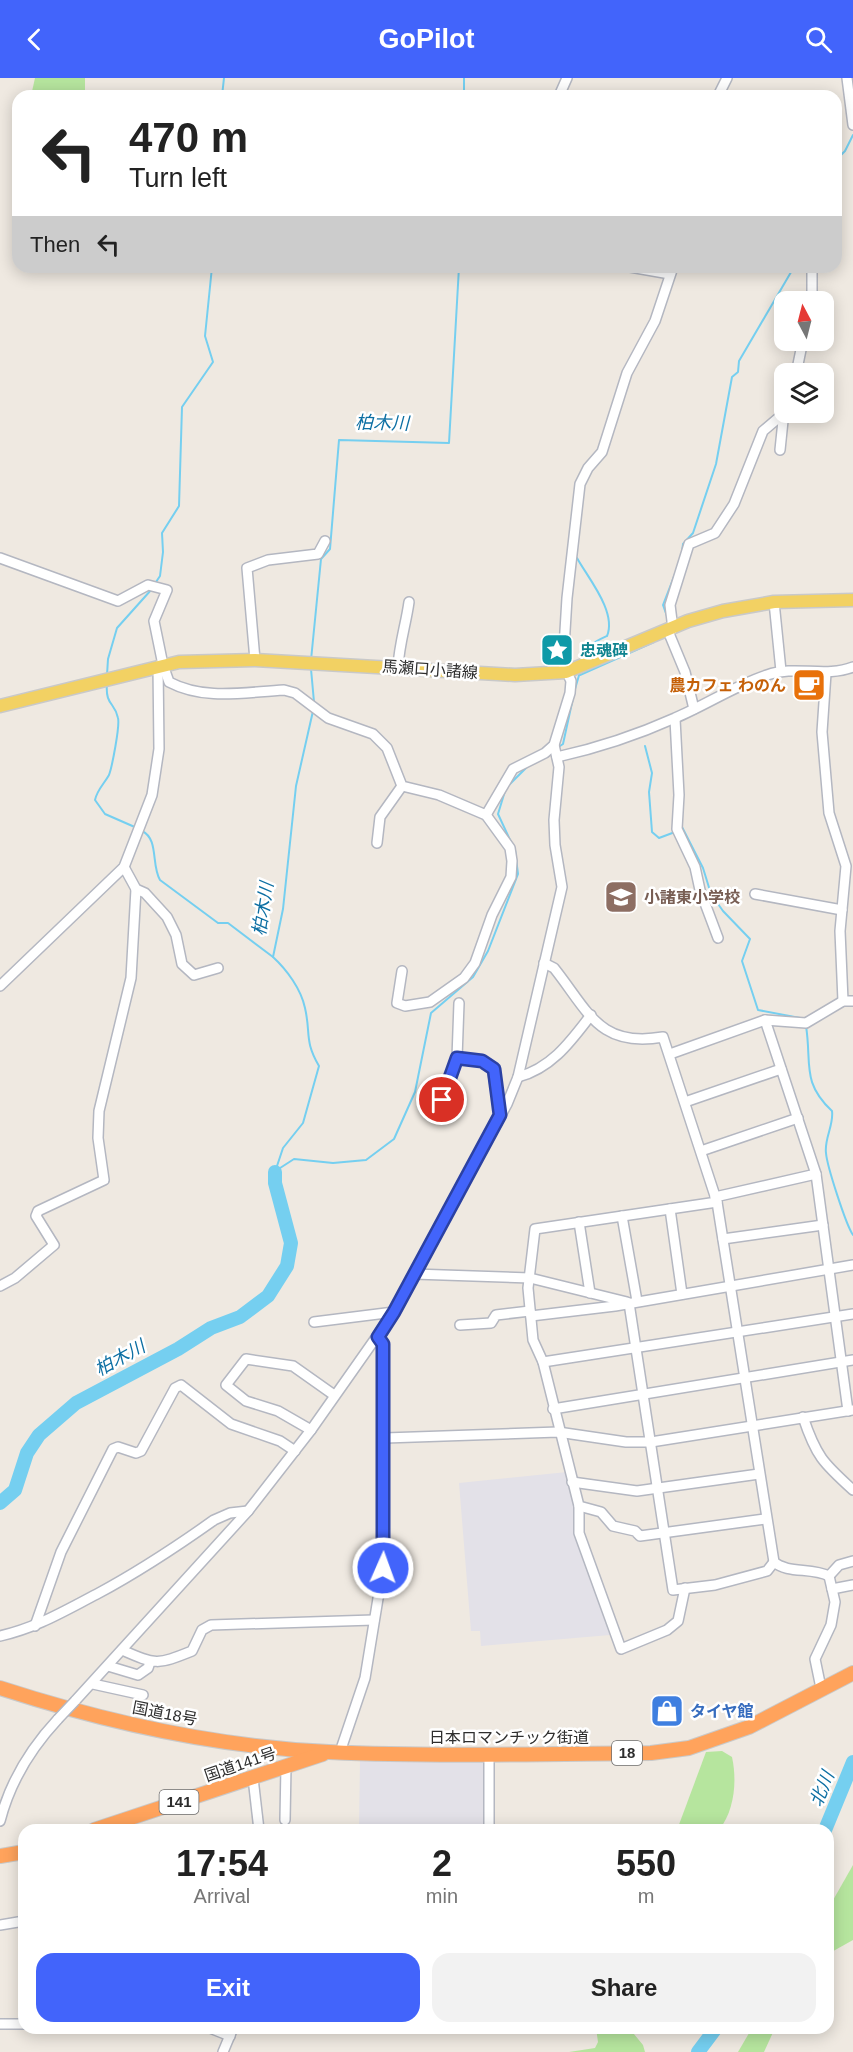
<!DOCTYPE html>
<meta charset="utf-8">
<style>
:root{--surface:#fff;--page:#f2f2f2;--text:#222;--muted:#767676;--accent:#4264fb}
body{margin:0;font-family:Arial,"Noto Sans JP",sans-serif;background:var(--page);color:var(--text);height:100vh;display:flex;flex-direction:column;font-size:22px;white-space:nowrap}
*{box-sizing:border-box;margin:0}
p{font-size:20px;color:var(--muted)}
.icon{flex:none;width:33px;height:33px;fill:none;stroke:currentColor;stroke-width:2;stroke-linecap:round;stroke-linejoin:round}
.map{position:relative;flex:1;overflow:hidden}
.drawer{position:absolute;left:18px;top:1746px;width:816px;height:210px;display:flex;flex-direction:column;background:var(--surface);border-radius:18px;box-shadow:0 3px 15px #0003}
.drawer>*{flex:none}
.guide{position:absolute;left:12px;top:12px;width:830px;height:183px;border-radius:18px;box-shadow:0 3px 15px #0003;background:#fff;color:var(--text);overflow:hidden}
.needle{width:39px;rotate:353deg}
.controls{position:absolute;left:774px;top:213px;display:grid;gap:12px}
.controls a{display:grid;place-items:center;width:60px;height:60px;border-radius:12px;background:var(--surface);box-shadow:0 3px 15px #0003;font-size:30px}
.pin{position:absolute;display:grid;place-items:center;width:51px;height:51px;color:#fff;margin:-26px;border:3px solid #fff;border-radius:50%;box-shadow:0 2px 6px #0007}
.me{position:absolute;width:66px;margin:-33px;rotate:2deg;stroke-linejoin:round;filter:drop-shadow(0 0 4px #0008)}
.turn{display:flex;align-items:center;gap:21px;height:126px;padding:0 18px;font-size:27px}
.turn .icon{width:78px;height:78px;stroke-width:2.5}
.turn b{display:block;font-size:42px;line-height:51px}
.then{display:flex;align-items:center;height:57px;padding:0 18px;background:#0003;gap:12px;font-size:22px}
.eta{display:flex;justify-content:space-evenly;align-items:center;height:102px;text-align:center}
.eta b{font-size:36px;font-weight:700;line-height:42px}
.action{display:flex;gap:12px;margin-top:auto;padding:12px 18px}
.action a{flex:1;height:69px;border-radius:18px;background:var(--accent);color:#fff;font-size:24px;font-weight:700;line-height:69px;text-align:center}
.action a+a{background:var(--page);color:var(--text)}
header{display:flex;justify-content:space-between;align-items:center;height:78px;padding:0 18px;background:var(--accent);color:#fff;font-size:27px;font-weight:700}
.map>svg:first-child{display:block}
.industrial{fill:#e3e1e8}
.green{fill:#b6e59e}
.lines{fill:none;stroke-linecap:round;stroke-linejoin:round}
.stream{stroke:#75cff0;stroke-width:2}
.river{stroke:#75cff0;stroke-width:14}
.minor-casing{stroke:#b4b7c1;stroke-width:12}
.major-casing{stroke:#c9c9c9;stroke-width:15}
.highway-casing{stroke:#c9c9c9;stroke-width:16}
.minor{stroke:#fff;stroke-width:9}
.major{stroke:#f2d163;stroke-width:12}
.highway{stroke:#ffa35c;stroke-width:14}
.minor-bridge-casing{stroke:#b4b7c1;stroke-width:12;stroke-linecap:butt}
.minor-bridge{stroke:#fff;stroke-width:9}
.route-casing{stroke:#2b41a3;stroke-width:15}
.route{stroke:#4264fb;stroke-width:10}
.labels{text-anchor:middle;stroke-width:5;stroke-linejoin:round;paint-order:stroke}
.shield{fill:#fff;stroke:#6d6d6d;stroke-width:1.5}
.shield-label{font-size:15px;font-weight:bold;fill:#2e2e2e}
.culture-label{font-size:16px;font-weight:bold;fill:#0d838f;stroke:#fff;text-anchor:start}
.street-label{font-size:16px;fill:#2e2e2e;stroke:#fff}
.food-label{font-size:16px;font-weight:bold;fill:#c56008;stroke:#fff;text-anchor:end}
.education-label{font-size:16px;font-weight:bold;fill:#785e54;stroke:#fff;text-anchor:start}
.shop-label{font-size:16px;font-weight:bold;fill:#366cbe;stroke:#fff;text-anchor:start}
.water-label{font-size:18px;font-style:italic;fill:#0d6fa3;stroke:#fff}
</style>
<header><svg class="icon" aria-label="back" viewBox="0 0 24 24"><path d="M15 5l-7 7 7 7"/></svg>GoPilot<svg class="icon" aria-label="search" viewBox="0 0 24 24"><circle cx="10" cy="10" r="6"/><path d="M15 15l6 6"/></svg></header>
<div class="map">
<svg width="853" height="1974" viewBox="0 0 853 1974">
<rect width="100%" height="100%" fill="#efe9e1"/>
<g class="industrial">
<polygon points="567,1394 575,1422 576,1457 610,1557 481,1568 480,1553 471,1553 459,1405"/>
<polygon points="360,1680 488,1681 487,1752 359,1752"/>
</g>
<g class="green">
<polygon points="35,0 85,0 85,18 31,18"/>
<path d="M 722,1673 L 732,1679 C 737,1702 735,1732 719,1752 L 677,1752 L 706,1674 Z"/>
<polygon points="853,1787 853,1862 828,1876 828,1831"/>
<polygon points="596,1950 629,1950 643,1967 645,1974 569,1974 595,1970 598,1964"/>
<polygon points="752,1950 775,1950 764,1974 738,1974"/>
</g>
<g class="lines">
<g class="stream">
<polyline points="222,18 224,0"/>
<polyline points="464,18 464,0"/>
<polyline points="836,82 845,73 853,57"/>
<polyline points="682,474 683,466 693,455 716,386 732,299 738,294 739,283 794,189"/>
<path d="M 577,480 C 588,500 617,534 607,558 C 594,564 585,568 582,583"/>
<polyline points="154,507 160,498 163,474 162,455 179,428 182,329 213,284 205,258 212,189"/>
<polyline points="668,541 663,527 675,496"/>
<polyline points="311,582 321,481 330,471 339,362 449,365 459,189"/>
<polyline points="311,591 314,624"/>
<polyline points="107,597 108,581 117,550 151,512"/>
<polyline points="580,597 654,564"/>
<path d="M 107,605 C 105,628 115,624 118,640 C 120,648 112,689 109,697 C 104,706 97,712 95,722 L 105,736 L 137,750"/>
<polyline points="575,611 580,594"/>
<polyline points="645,668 652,695 649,714 652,754 659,760 675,754"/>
<polyline points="557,670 563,666 573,620"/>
<polyline points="508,708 527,689"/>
<polyline points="505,713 498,736 511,764"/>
<polyline points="680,751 682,749 703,790 711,816 723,833 750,861 742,883 758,932 800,940"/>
<path d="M 142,753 C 159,761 151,787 160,802 L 218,845 L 228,845 L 273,879"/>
<path d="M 806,948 C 812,985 801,1004 832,1033 C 834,1047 824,1061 826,1075 C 827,1088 846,1147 853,1157"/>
<polyline points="277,1092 294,1081 333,1085 366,1082 394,1061 415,1014 431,935 473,899 488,873 518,796 515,772"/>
<path d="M 275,1094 L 283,1070 L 303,1045 L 319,988 C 304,962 311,956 305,930 C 301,911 287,892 273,879 L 283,831 L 296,708 L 313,633"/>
</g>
<g class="river">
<polyline points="0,1425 15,1412 27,1375 39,1357 76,1325 178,1271 211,1250 240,1239 268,1218 287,1188 291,1165 275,1105 275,1094"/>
<polyline points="825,1752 853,1684"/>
<polyline points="698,1974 716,1950"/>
</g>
<g class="minor-casing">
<g id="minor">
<polyline points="847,0 853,47"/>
<polyline points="559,18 567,0"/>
<polyline points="718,18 727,0"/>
<polyline points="630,189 670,196"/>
<polyline points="812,224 812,189"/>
<polyline points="796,296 803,262"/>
<polyline points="780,372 784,333"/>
<path d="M 0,480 L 118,523 L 148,507 L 167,512 L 154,543 L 163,587 L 169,604 C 205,623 245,614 284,612 L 295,615 L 328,640 L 373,656 L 387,670 L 402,708 L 439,717 L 486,737 L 510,770 L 512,783 L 511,799 L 492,837 L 475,885 L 464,900 L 430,924 L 405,928 L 397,925 L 402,893"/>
<polyline points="774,524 781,593"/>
<polyline points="673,551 670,527 689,466 715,455 734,426 763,353 783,336"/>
<polyline points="668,553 685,594 694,631"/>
<polyline points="255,582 247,490 268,482 318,476 325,463"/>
<path d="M 398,589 C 399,567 406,546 409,524"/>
<polyline points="826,595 822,654 829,735 846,788 840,853 843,923"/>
<polyline points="675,641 679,717 677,751 695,789 700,812 718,860"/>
<path d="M 557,679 C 598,670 637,657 675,640 C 706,627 736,607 767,597 C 796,587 825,600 853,589"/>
<polyline points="486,737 513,691 545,675 554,667 570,615 571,603 563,586 567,520 580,406 588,390 602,374 627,295 655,243 673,189"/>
<polyline points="377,765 380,739 402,708"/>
<polyline points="124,789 136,811 145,815 167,839 176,857 182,886 194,897 218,890"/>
<polyline points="755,816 842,832"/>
<path d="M 544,885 L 554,890 C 589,934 599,970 663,959 L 717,1124 L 774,1484 C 788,1496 811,1489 829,1498"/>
<polyline points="0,908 124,789 152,717 159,671 158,588"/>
<polyline points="765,942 816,1096 848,1333"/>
<polyline points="670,976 765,942 806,945 843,923 853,923"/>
<polyline points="457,980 482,983 492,988 500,1037"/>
<path d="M 518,999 C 552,990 571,963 591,937"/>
<polyline points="685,1024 781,991"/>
<polyline points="436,1038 457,980 459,925"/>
<polyline points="701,1073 798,1040"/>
<polyline points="715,1119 816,1096"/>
<polyline points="717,1124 535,1151 528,1210 533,1262 543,1284 579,1428 601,1434 613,1448 635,1453 640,1458 765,1441"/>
<polyline points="670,1131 682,1216"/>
<polyline points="622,1138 637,1223"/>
<polyline points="579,1144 590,1215"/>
<polyline points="723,1161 823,1147"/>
<polyline points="414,1196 530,1200 627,1224"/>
<polyline points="0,1208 15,1200 54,1167 36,1138 38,1133 104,1102 98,1060 99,1033 131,900 136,811"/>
<polyline points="629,1225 673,1512 715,1507 767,1493 774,1484"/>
<polyline points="531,1238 615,1228 853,1187"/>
<polyline points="314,1244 394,1234"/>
<polyline points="460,1247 491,1245 496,1237 530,1233"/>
<polyline points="543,1284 853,1236"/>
<polyline points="553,1331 853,1282"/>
<path d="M 803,1339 C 816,1378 823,1385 853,1412"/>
<polyline points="311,1352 278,1333 246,1323 226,1307 246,1281 293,1288 334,1317"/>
<polyline points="385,1360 558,1354 626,1364 651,1364 853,1332"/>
<polyline points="572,1404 637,1413 759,1396"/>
<polyline points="579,1428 579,1455 621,1571 667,1552 678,1543 685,1510"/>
<polyline points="829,1498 839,1487 853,1483"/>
<polyline points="832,1511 853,1507"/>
<polyline points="35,1548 61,1474 113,1371 118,1369 136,1375 141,1373 175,1310 181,1307 231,1346 280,1363 295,1373"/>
<path d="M 0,1558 C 36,1550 64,1533 97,1516 C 138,1494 176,1469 214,1442 L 230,1435 L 248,1433"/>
<path d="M 122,1572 C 156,1587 157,1587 192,1573 L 202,1552 L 211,1547 L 374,1542"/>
<polyline points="108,1588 138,1597 148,1590 150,1584"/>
<polyline points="93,1606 143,1617"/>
<polyline points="821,1610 815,1581 831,1547 835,1524 829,1498"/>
<polyline points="75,1623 248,1433 311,1352 394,1234 507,1026 518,999 562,809 555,767 554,742 559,689 554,667"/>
<polyline points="340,1674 365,1600 383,1490 383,1266 377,1259"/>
<polyline points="489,1676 489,1752"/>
<polyline points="253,1700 259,1752"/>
<polyline points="285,1742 286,1688"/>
<path d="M 0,1743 C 10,1704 31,1670 58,1641"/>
<polyline points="0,1847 24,1843"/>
<polyline points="0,1946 24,1946"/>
<polyline points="210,1950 230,1958"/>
<polyline points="223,1974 233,1950"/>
</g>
</g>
<g class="major-casing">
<polyline id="major" points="0,628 179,584 255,582 515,597 566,594 688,543 723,533 774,524 853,522"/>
</g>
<g class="highway-casing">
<g id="highway">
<path d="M 0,1610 C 105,1644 218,1669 329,1674 C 436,1679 544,1676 651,1675 L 689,1670 L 749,1649 L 853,1595"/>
<polyline points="94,1752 323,1676"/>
<polyline points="0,1778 24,1774"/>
</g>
</g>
<use href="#minor" class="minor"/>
<use href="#major" class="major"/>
<use href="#highway" class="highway"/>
<g class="minor-bridge-casing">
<polyline id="minor-bridge" points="58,1641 75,1623"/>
</g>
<use href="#minor-bridge" class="minor-bridge"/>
</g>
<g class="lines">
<g class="route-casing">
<polyline id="route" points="383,1490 383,1266 378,1259 394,1234 500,1037 494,991 482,983 457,980 442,1022"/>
</g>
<use href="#route" class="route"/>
</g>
<defs>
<g id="sight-square" transform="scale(1.725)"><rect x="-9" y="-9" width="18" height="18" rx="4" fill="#0f9aa8" stroke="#fff"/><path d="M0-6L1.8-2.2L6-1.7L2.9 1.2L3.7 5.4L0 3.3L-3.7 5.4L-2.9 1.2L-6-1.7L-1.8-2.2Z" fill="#fff"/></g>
<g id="cafe-square" transform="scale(1.725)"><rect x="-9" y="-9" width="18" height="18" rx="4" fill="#e8710a" stroke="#fff"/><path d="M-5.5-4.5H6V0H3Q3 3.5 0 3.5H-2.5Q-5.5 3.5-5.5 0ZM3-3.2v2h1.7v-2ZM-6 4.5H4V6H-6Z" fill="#fff"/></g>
<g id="school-square" transform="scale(1.725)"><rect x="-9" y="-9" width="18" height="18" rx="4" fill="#8d6e63" stroke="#fff"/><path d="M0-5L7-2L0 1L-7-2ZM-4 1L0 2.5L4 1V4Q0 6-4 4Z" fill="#fff"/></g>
<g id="shop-square" transform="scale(1.725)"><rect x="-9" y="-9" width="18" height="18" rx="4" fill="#3f7fe0" stroke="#fff"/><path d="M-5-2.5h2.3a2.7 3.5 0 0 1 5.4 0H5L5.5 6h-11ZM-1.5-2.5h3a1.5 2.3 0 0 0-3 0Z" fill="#fff"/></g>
</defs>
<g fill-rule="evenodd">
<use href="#sight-square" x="557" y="572"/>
<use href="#cafe-square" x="809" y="607"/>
<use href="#school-square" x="621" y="819"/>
<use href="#shop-square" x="667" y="1633"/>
</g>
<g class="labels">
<g class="shield">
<rect x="612" y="1663" width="30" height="24" rx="4.5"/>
<rect x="159.5" y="1712" width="39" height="24" rx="4.5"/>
</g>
<g class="shield-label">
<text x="627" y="1680">18</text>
<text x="179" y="1729">141</text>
</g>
<g class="culture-label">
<text x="580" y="578">忠魂碑</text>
</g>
<g class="street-label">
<text transform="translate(430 591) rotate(4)" y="6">馬瀬口小諸線</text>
<text transform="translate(165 1635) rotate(11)" y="6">国道18号</text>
<text x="509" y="1665">日本ロマンチック街道</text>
<text transform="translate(240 1686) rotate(-19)" y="6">国道141号</text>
</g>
<g class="food-label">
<text x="786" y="613">農カフェ わのん</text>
</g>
<g class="education-label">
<text x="644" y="825">小諸東小学校</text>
</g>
<g class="shop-label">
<text x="690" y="1639">タイヤ館</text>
</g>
<g class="water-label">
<text transform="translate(382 345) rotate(1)" y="6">柏木川</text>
<text transform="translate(263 831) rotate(-81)" y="6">柏木川</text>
<text transform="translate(120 1280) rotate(-29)" y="6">柏木川</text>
<text transform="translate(822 1711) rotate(-68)" y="6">北川</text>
</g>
</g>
</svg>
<div class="controls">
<a><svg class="needle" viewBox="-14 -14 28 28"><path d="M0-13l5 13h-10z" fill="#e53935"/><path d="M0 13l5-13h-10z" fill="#767676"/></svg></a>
<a><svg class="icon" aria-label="layers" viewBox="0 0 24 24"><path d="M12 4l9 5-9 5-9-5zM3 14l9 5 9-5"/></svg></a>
</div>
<div class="pin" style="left:442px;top:1022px;background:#d93025"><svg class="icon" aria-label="arrive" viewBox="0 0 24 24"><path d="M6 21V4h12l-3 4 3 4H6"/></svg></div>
<svg class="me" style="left:383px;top:1490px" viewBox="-20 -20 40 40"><circle r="17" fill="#4264fb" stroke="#fff" stroke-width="3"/><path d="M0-11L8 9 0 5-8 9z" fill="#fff"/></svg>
<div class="guide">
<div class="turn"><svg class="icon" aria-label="left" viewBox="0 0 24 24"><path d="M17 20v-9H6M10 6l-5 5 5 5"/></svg><div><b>470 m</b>Turn left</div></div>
<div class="then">Then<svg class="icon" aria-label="left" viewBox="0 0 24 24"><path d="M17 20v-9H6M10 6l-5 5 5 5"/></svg></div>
</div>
<section class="drawer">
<div class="eta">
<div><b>17:54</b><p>Arrival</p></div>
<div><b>2</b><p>min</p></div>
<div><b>550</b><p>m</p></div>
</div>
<div class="action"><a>Exit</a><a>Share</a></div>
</section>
</div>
